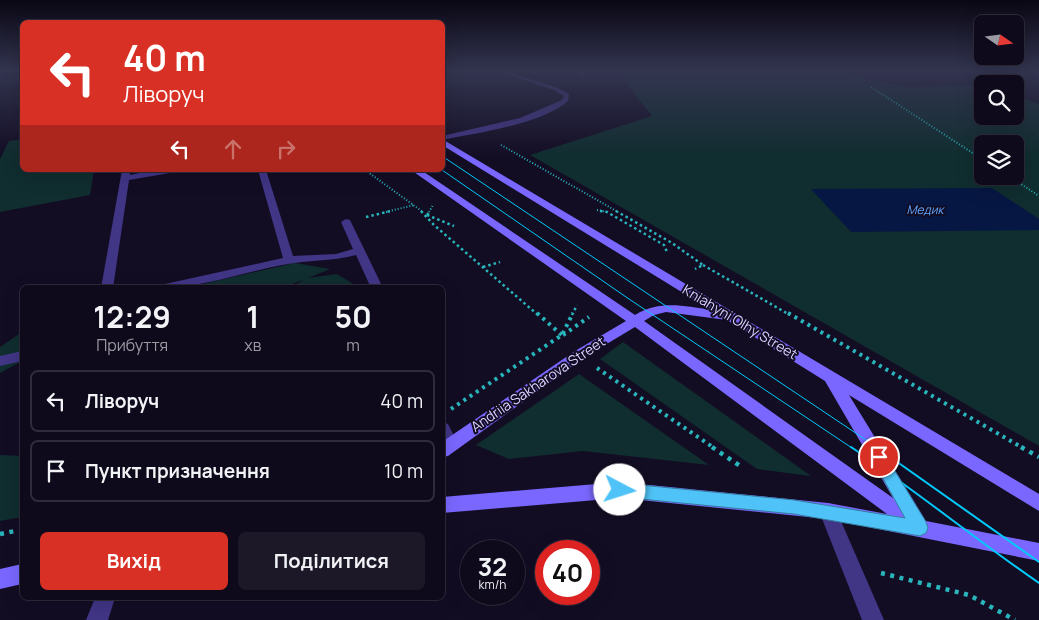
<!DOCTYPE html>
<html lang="uk">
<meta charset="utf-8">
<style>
:root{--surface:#0e0a1b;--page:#1c1828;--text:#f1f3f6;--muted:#9b9aa3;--line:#2e2b3a;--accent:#d93025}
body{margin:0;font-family:Manrope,sans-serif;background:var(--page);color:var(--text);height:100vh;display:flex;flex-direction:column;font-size:19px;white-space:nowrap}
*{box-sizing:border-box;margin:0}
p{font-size:16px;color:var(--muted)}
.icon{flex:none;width:28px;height:28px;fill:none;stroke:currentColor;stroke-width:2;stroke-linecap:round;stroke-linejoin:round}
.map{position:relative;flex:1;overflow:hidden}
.details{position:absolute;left:20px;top:285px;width:425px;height:315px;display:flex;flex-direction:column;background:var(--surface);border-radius:8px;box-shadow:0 5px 20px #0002,0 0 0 1px var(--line)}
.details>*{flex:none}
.top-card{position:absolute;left:20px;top:20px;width:425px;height:152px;border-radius:8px;box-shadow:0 5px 20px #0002,0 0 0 1px var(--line);background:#d93025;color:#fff;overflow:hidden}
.needle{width:32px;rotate:104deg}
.fabs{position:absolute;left:974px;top:15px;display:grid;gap:10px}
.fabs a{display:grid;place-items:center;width:50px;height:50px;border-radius:8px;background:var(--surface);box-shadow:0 5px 20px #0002,0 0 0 1px var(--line);font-size:25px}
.speed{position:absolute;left:460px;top:540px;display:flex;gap:10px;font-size:25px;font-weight:700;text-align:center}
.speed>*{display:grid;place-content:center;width:65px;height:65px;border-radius:50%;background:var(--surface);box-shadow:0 5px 20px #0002,0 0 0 1px var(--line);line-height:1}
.speed small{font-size:12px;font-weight:400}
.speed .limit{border:8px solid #d22;background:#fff;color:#111}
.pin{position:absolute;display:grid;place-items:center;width:42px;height:42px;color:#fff;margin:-21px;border:2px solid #fff;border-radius:50%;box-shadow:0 1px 5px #0007}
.me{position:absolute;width:55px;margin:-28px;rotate:95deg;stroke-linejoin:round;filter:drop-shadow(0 0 4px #0008)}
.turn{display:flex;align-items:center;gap:18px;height:105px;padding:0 20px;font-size:22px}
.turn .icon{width:65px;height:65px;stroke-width:2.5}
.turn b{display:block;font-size:35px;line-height:42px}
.lanes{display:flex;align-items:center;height:48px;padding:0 20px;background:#0003;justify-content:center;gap:25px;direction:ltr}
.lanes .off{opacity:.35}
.eta{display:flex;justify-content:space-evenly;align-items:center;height:85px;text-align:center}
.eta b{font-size:30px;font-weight:700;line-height:35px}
.action{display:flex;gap:10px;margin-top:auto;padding:10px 20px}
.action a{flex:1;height:58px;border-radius:8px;background:var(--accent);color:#fff;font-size:20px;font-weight:700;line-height:58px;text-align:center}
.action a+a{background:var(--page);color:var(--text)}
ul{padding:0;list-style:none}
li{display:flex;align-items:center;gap:15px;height:62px;margin:0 10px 8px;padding:0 10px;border:2px solid var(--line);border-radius:8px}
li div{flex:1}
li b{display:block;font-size:19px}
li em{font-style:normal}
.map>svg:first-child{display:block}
.green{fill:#102d2f;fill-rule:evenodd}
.water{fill:#071743}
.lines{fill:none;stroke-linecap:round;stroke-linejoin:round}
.path-far3{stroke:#28b6bc;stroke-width:2;stroke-dasharray:1 2;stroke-linecap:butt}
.path-far2{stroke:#28b6bc;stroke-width:2.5;stroke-dasharray:2.5 3;stroke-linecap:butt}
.path-far1{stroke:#28b6bc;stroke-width:4;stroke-dasharray:3 4.5;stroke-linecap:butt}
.path{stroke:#28b6bc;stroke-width:4.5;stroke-dasharray:4 5.5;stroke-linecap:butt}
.lane{fill:#413586;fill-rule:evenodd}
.street{fill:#413586;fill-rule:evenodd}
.secondary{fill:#7a67ff;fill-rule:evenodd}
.tram-far1{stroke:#00c9fb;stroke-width:1}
.tram{stroke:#00c9fb;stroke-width:2}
.route{fill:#4fc3f7;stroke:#337fa1}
.labels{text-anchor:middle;stroke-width:4;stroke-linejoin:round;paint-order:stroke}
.far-water-label{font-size:12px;font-style:italic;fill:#5ea4ff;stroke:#130d24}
.street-label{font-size:14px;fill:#dad0ff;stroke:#130d24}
</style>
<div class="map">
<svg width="1039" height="620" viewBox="0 0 1039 620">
<rect width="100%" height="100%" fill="#130d24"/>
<g class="green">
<path d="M 628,71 L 836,71 L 905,87 L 980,85 L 982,85 L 982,116 L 1015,116 L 1015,95 L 1039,104 L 1039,446 L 530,155 L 652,116 L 623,79 ZM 982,144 L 1015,144 L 1015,176 L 982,176 Z"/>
<polygon points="22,139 22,170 94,170 90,195 0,212 0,159 9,141"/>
<polygon points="295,263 330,269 308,278 337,274 358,287 295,287 294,286 303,280 284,287 185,288"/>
<polygon points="22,332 22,361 0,373 0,347"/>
<polygon points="623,342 811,476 757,469 600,359"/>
<polygon points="579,374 709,465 583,451 509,459 476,445"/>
<polygon points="0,455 22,456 22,517 0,521"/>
</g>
<polygon class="water" points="992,188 1039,219 1039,230 851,232 811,189"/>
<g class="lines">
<g class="path-far3">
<polyline points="963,71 1011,77"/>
<polyline points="871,87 982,159"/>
<polyline points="501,145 618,212"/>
<polyline points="365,170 423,212"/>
<polyline points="1009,176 1039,196"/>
<polyline points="597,210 607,212"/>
<polyline points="386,212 414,205"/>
<polyline points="429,212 433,205"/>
</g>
<g class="path-far2">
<polyline points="421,211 434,225 538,315"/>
<polyline points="600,211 607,212 664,245 667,252"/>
<polyline points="616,211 672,243 703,265 695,269"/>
<polyline points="427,215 430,211"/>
<polyline points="427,215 454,226"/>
<polyline points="366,217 391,211"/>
<polyline points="703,265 790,315"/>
<polyline points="483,267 500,262"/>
<polyline points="572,315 577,305"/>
</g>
<g class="path-far1">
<polyline points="537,313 563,336"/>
<polyline points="788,313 1023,448"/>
<polyline points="563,335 589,317"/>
<polyline points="597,368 714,448"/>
<polyline points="451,409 562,335 573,313"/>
</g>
<g class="path">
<polyline points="712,447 743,468"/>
<polyline points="1021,447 1039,457"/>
<polyline points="0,534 15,531"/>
<polyline points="881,573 969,595 1015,620"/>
</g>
<g class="lane">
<polygon points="1024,71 1039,71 1039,74"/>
<polygon points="122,170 130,170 130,175 155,170 174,170 170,173 129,180 113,288 101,288"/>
<path d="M 258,170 L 266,170 L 293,256 L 336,254 L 353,249 L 341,222 L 346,219 L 350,220 L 383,288 L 371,288 L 356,255 C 333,261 311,260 288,264 C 245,271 203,288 159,288 L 165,284 L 283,258 Z"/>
<polygon points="22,351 22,361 0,366 0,356"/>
<polygon points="442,422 448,424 458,444 456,449 450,451 444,449 442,445"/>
<polygon points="828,503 834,505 884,620 862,620 819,511 822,505"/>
<polygon points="95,598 115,598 108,620 86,620"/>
</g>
<g class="street">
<path d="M 498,71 L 506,71 L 558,88 L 569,94 L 568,101 C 542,124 477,133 442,140 L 442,136 L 520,118 L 562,100 L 564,96 L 554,90 Z"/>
<polygon points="570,71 579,71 588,74 585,76"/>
</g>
<g class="secondary">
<path d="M 442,139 L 1039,494 L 1039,511 L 849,395 L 926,521 L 1039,543 L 1039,561 L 828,519 L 620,498 L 442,513 L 442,497 L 620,482 L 828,503 L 887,514 L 635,327 L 585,357 L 448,456 L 442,457 L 442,442 L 575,351 L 626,321 L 411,170 L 421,170 L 635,315 C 661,300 683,306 711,310 L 442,145 ZM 666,312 L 727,320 L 825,381 L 893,498 L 644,321 L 654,315 Z"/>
<polygon points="22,564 22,584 0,589 0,569"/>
</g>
<g class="tram-far1">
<polyline points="442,156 878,448"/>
<polyline points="442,170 629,299 852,448"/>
</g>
<g class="tram">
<path d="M 851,447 C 915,490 975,539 1039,583"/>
<polyline points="876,447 1039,562"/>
</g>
</g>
<linearGradient id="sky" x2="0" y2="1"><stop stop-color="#0a0714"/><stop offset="0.45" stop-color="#333550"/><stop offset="1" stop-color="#333550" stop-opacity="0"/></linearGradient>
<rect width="1039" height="157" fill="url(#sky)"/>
<polygon class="route" points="879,451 884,453 926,522 928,528 926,533 920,536 794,514 620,497 614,495 612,490 614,485 620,483 794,500 905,518 871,457 873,453"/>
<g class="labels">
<g class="far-water-label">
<text x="925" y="214">Медик</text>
</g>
<g class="street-label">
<text transform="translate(740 322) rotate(31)" y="5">Kniahyni Olhy Street</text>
<text transform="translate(538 384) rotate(-34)" y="5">Andriia Sakharova Street</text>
</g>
</g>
</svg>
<div class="fabs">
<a><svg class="needle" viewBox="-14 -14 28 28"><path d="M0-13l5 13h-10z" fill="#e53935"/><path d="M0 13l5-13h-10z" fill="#9b9aa3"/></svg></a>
<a><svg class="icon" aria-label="search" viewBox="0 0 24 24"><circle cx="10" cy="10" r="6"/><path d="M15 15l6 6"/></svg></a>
<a><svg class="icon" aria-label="layers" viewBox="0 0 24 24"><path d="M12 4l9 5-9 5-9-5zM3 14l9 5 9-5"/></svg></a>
</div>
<div class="speed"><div>32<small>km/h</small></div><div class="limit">40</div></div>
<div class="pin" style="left:879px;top:457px;background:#d93025"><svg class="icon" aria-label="arrive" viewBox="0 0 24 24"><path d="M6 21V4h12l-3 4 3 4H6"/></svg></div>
<svg class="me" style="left:620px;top:490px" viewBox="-20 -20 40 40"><circle r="19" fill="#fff"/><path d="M0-13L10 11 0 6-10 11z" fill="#4fc3f7"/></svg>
<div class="top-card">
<div class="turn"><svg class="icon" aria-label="left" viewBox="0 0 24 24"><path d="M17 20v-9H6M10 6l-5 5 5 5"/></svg><div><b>40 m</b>Ліворуч</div></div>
<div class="lanes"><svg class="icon" aria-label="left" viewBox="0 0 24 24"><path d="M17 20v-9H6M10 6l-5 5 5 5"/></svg><svg class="icon off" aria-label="ahead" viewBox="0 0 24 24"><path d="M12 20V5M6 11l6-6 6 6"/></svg><svg class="icon off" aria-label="right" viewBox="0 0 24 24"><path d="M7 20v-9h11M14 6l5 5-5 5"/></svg></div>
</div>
<section class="details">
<div class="eta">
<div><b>12:29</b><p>Прибуття</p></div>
<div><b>1</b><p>хв</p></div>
<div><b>50</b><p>m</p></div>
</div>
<ul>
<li><svg class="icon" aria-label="left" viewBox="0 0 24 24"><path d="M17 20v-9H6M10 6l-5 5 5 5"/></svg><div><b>Ліворуч</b></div><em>40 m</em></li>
<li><svg class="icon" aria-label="arrive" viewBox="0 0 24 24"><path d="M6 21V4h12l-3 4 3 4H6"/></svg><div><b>Пункт призначення</b></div><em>10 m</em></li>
</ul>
<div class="action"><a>Вихід</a><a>Поділитися</a></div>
</section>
</div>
